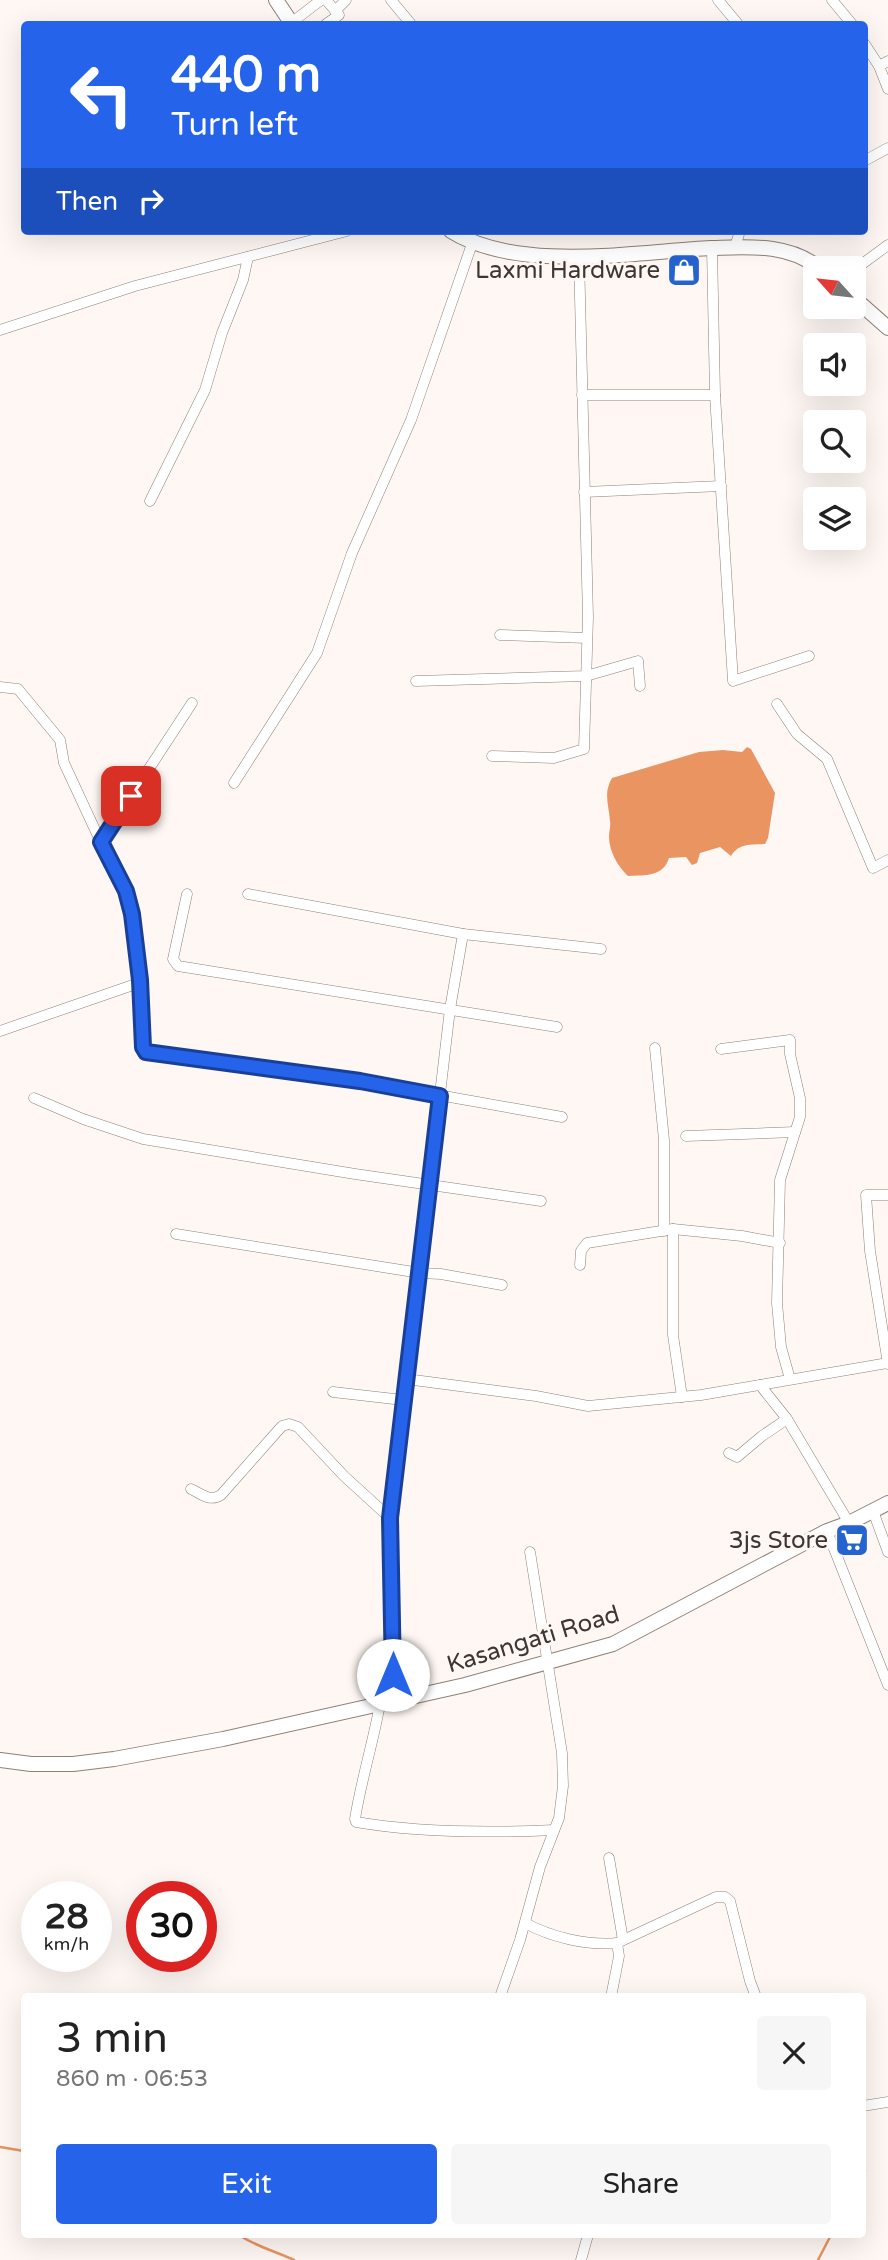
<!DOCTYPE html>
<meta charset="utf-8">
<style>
:root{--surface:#fff;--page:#f6f6f6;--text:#222;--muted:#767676;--accent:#2563eb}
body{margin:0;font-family:"Varela Round",sans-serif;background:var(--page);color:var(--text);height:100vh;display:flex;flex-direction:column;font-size:26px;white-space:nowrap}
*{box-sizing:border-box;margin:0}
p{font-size:23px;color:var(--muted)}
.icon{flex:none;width:38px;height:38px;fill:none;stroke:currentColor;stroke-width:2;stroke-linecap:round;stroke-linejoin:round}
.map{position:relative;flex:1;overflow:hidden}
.side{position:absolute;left:21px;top:1993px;width:845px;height:245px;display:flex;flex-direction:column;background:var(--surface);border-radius:7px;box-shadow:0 7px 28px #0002}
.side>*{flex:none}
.guide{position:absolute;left:21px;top:21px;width:847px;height:214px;border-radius:7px;box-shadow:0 7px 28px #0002;background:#2563eb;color:#fff;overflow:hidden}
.needle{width:46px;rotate:297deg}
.buttons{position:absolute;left:803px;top:256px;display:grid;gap:14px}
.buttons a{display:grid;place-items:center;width:63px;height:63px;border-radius:7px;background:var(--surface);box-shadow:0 7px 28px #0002;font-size:35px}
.speed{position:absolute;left:21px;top:1881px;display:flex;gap:14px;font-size:35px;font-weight:700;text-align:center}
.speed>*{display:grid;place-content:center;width:91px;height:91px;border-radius:50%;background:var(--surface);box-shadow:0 7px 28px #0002;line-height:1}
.speed small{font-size:18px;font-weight:400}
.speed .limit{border:10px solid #d22;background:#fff;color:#111}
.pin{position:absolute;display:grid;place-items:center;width:60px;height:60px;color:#fff;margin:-30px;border-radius:14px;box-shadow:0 4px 10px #0006}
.me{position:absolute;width:77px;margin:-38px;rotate:0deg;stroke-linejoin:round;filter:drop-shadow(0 0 5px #0008)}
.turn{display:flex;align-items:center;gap:24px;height:147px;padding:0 35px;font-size:32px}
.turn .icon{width:91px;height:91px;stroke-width:2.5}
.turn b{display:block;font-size:49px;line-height:60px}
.then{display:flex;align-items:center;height:66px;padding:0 35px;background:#0003;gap:14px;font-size:26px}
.round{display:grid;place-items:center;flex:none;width:74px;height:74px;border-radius:7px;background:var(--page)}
.head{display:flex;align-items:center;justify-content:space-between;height:119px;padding:0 35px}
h1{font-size:42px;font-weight:600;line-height:52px}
.cta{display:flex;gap:14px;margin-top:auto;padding:14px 35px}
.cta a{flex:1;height:80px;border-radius:7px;background:var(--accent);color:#fff;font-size:28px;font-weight:600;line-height:80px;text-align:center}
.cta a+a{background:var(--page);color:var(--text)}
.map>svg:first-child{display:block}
.water{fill:#e99461}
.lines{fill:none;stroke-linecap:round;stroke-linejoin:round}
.stream{stroke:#e99461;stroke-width:2.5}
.street-casing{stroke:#8f8078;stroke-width:11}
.secondary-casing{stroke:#8f8078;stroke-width:16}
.street{stroke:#fff;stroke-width:10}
.secondary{stroke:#fff;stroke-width:14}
.route-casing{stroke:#184099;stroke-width:18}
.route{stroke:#2563eb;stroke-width:12}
.labels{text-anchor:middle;stroke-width:6;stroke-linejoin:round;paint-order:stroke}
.poi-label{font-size:24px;fill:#3d3633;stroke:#fef7f3;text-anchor:end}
.street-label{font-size:24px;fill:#3d3633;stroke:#fef7f3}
</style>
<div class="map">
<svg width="888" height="2260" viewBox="0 0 888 2260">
<rect width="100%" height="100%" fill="#fef7f3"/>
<path class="water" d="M 747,747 L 751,749 L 775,793 L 768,838 L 765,844 C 751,845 739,843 731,856 L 720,847 L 700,853 L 697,863 L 692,865 L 686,857 L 669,858 C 663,877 645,875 628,876 C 618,867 609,851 609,837 C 609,832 611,826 610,821 C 609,805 603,794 612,778 L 699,752 L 723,750 L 742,752 Z"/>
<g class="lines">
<g class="stream">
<polyline points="0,2147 24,2151"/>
<polyline points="863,2174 865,2171"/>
<path d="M 239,2235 C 257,2247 275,2251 294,2260"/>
<polyline points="818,2260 831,2235"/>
</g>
<g class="street-casing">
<g id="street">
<polyline points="326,0 339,15 326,24"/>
<polyline points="391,0 411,24"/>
<polyline points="718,0 738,24"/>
<polyline points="832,0 852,24"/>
<polyline points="335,11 346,0"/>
<polyline points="291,23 321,0"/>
<polyline points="864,43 879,66 888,89"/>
<polyline points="879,66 888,61"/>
<polyline points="864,161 888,148"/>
<polyline points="735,247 740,231"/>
<polyline points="712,248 715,395 733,681 809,656"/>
<polyline points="854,270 888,245"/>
<polyline points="0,330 135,286 347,231"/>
<polyline points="582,395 715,395"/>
<polyline points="584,492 721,486"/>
<polyline points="150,501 205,390 222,333 243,280 248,257"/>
<polyline points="500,635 587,638"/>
<polyline points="416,681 586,676 638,661 640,686"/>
<path d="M 0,687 L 18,689 L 60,740 L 64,763 L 117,877 C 144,918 139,997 143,1047 L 146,1052 L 360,1081 L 562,1117"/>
<polyline points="777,704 797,734 827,759 873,868 888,860"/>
<polyline points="492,756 554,758 584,749 588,617 579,257"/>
<polyline points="234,783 317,653 352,553 411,420 473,241"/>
<polyline points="101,842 192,703"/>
<polyline points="187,894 173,959 178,966 557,1027"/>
<polyline points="248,894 463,934 450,1009 390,1518 393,1700"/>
<polyline points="463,934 601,949"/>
<polyline points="0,1031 133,985 140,980"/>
<polyline points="655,1048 664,1140 664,1231"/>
<polyline points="721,1049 790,1040 790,1054 800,1098 800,1117 780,1180 777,1303 781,1347 790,1379"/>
<polyline points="34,1098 83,1119 143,1139 355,1174 541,1201"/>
<polyline points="686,1136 795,1132"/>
<polyline points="888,1195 866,1195 870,1251 888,1364"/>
<polyline points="673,1229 673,1335 682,1397"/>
<polyline points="176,1234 420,1273 441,1274 502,1285"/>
<polyline points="580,1265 581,1251 587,1243 673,1229 742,1236 780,1243"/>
<polyline points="406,1379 536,1396 588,1406 701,1395 888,1363"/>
<polyline points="760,1385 787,1419 849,1523"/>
<polyline points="333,1392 403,1400"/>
<polyline points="729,1453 737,1457 762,1436 787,1419"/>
<path d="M 191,1489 C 201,1494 210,1502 221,1495 L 282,1426 L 289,1424 L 298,1427 L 344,1476 L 390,1518"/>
<polyline points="873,1511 888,1552"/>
<polyline points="827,1531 888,1685"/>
<path d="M 380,1704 C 373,1743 361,1781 355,1819 L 356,1822 C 421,1833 489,1833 554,1830"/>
<polyline points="609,1858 623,1940"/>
<path d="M 525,1923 C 551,1937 587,1946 617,1943 L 716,1897 L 725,1897 L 730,1901 L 750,1981 L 756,1997"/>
<polyline points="500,1997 520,1940 540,1867 559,1818 563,1786 562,1753 530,1552"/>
<polyline points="611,1997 619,1956 617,1943"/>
<polyline points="863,2106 888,2102"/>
<polyline points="581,2260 588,2235"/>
</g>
</g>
<g class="secondary-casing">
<g id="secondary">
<polyline points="276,0 292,24"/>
<path d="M 451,231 C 518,273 635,252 711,248 C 748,247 788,243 819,268"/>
<polyline points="854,298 888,328"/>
<polyline points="0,1760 31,1764 73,1764 114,1759 223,1739 465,1685 613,1644 827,1531 849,1523 888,1503"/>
</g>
</g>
<use href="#street" class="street"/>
<use href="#secondary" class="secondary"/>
</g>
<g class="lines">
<g class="route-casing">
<polyline id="route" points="131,796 101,842 126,891 132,914 140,980 143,1047 146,1052 360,1081 440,1096 390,1518 393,1675"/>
</g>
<use href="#route" class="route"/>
</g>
<defs>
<g id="shop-square" transform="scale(1.75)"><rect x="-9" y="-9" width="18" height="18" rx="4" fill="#2563cf" stroke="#fef7f3"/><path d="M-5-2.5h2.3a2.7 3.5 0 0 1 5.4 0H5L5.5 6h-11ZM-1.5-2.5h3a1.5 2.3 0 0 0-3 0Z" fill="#fff"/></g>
<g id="supermarket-square" transform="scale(1.75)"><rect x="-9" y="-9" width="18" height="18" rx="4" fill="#2563cf" stroke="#fef7f3"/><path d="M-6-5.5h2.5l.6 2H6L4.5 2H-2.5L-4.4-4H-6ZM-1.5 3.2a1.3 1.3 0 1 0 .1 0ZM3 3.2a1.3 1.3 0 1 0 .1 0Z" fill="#fff"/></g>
</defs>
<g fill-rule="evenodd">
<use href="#shop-square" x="684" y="270"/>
<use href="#supermarket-square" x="852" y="1540"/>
</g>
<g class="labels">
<g class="poi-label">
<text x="660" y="278">Laxmi Hardware</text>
<text x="828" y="1548">3js Store</text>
</g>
<g class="street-label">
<text transform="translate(533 1639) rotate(-17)" y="8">Kasangati Road</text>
</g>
</g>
</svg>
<div class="buttons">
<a><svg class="needle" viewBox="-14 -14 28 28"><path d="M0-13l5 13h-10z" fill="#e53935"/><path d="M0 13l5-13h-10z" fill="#767676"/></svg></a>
<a><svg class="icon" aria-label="sound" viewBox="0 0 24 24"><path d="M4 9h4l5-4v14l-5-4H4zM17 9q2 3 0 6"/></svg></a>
<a><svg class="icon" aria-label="search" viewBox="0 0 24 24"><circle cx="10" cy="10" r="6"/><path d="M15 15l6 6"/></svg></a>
<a><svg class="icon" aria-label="layers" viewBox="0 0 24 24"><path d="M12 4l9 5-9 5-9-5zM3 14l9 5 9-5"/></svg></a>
</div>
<div class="speed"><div>28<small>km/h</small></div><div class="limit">30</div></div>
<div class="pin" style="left:131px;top:796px;background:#d93025"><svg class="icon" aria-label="arrive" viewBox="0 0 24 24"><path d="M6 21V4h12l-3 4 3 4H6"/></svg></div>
<svg class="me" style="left:393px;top:1675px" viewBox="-20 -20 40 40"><circle r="19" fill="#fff"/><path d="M0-13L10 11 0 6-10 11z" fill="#2563eb"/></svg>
<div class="guide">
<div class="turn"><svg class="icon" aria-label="left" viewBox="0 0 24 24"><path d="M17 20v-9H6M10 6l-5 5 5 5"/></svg><div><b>440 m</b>Turn left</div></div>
<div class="then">Then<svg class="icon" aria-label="right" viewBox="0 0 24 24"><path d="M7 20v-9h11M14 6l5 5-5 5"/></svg></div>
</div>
<section class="side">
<div class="head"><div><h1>3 min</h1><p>860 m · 06:53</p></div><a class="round"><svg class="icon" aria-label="close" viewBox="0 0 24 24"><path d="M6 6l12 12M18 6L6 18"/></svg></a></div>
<div class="cta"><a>Exit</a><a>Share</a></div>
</section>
</div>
